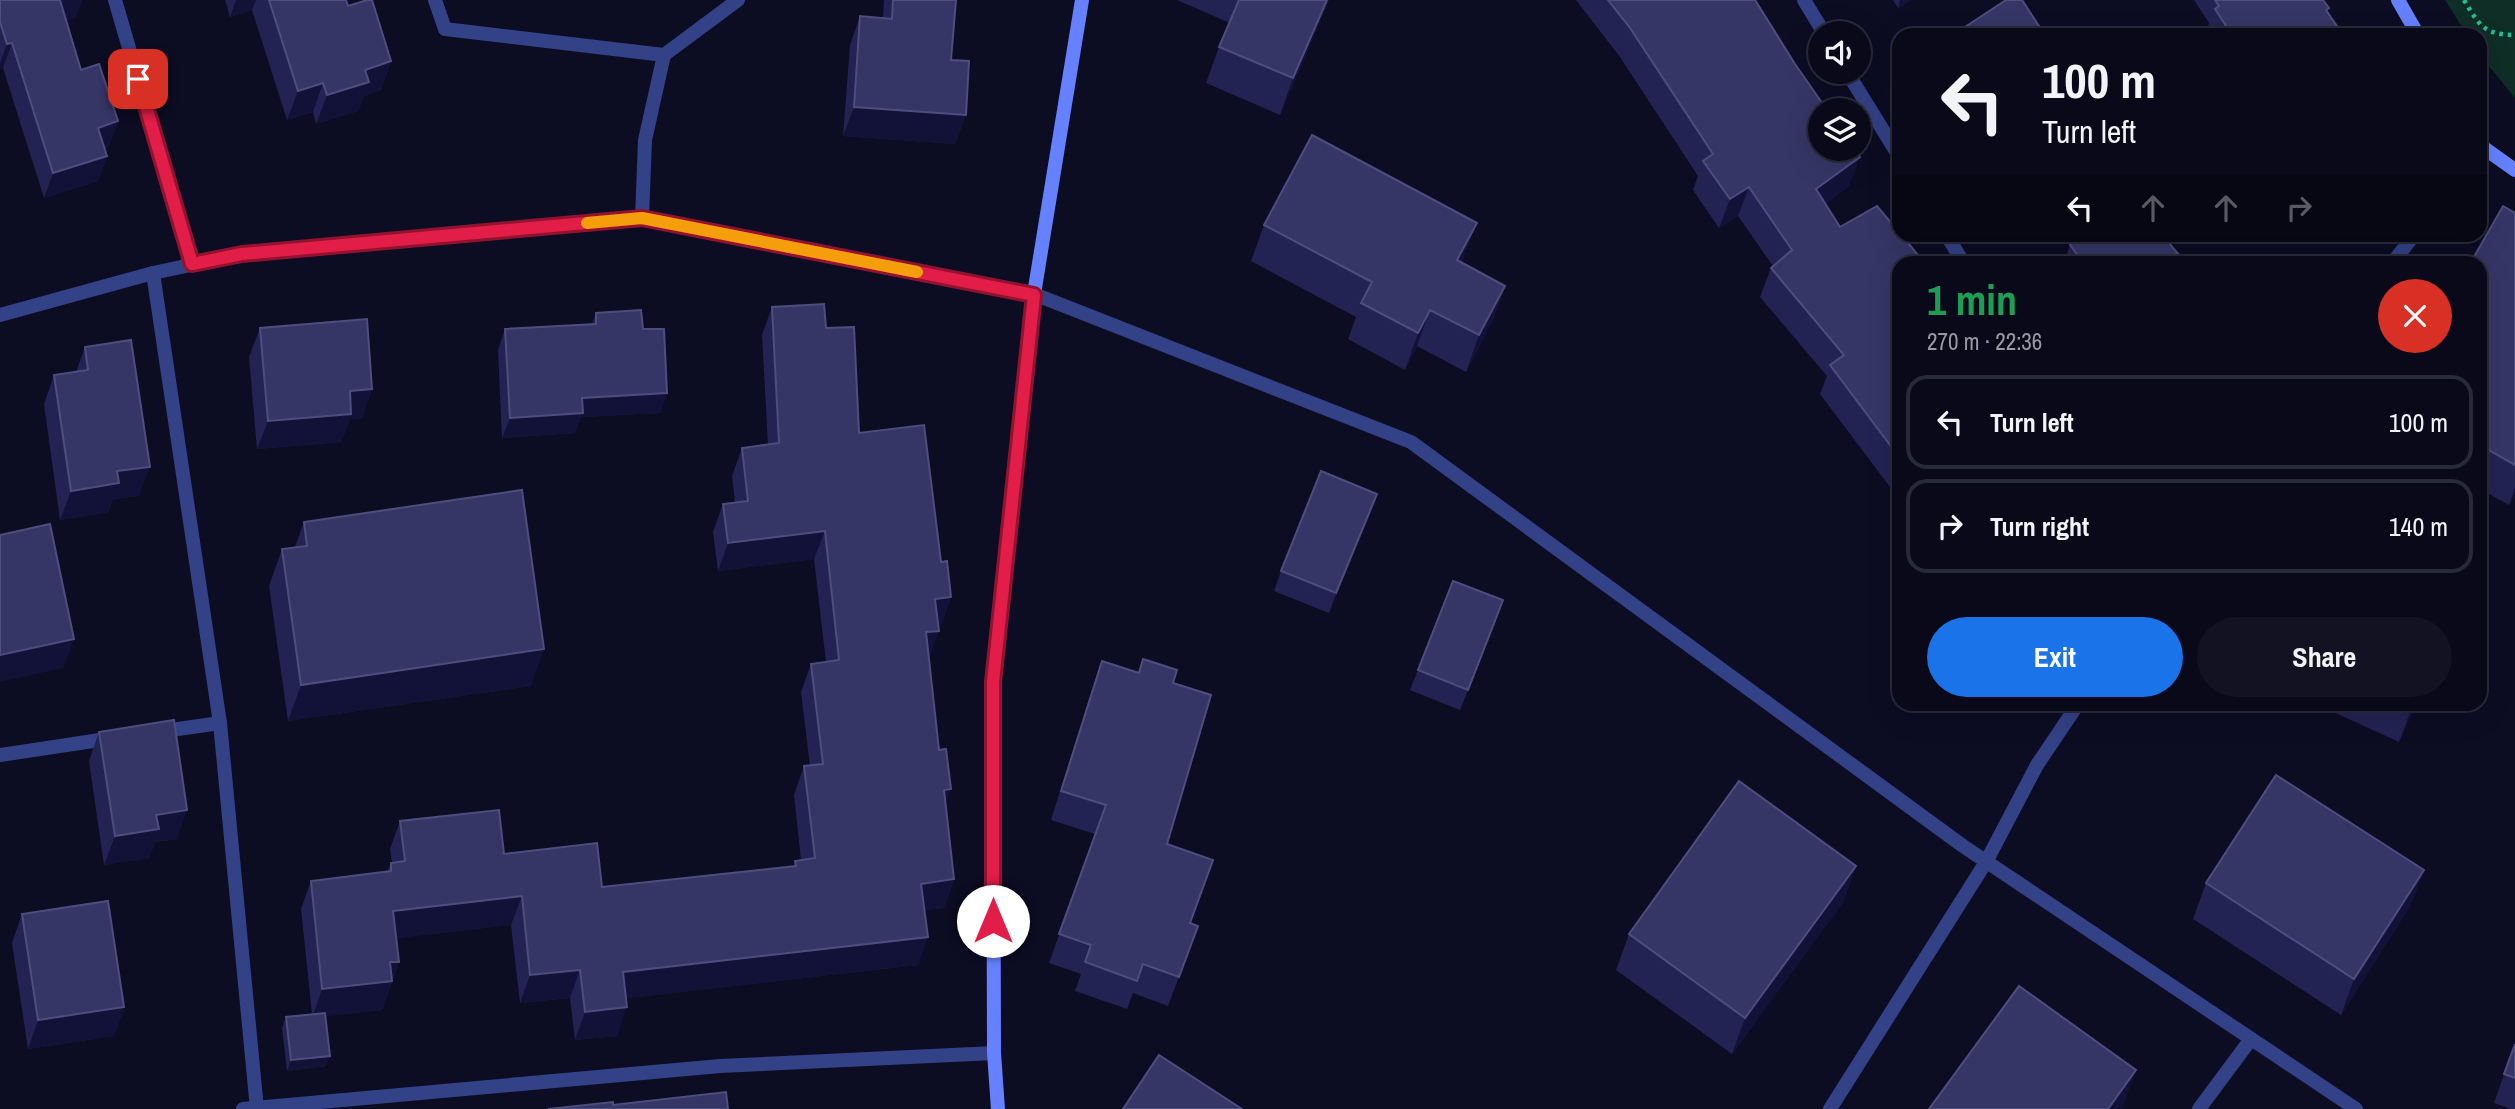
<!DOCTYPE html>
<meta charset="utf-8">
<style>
:root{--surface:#09091a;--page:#121223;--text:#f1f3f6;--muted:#999aa2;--line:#292a39;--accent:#1a73e8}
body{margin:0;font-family:"Archivo Narrow",sans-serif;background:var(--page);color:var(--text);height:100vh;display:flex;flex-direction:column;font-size:26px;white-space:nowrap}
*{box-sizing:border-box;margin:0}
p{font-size:23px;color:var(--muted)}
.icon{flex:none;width:38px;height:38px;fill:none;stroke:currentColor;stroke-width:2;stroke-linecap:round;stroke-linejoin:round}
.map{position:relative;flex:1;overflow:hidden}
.sheet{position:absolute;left:1892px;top:256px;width:595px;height:455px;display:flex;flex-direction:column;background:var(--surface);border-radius:21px;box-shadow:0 7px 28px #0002,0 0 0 2px var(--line)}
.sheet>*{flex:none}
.banner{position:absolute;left:1892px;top:28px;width:595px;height:214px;border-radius:21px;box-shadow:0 7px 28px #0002,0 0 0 2px var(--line);background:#09091a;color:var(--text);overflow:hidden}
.tools{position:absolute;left:1808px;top:21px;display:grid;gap:14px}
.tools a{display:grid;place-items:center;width:63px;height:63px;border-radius:50%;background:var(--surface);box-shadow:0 7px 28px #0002,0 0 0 2px var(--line);font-size:35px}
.pin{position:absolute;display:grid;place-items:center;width:60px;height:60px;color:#fff;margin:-30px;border-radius:14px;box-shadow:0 4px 10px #0006}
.me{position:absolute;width:77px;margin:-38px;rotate:0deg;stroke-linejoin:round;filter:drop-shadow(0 0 5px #0008)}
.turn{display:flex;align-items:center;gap:24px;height:147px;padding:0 35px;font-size:32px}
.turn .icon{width:91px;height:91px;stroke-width:2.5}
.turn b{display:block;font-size:49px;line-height:60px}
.lanes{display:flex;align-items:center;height:66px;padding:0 35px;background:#0003;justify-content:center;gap:35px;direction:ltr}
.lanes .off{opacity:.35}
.round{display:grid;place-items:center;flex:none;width:74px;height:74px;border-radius:37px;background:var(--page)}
.head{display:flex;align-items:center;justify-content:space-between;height:119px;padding:0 35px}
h1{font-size:42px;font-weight:700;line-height:52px;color:#1e9e55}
.action{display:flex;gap:14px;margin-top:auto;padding:14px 35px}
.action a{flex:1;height:80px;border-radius:42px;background:var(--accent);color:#fff;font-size:28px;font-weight:700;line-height:80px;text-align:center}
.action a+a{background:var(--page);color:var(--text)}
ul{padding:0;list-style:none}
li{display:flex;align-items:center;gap:21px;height:94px;margin:0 14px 10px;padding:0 21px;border:4px solid var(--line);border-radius:21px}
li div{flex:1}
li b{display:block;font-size:26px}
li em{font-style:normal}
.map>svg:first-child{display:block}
.green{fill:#0e2e26}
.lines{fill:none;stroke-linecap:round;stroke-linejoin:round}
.path{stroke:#23be94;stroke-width:4.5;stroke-dasharray:3.5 5;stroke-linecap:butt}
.minor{stroke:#334186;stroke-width:14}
.tertiary{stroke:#334186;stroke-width:14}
.secondary{stroke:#6581ff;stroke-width:14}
.wall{fill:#232353}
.shaded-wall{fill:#121238}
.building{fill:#353665;stroke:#4d4e7e;stroke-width:2}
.route-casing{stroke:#92132f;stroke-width:18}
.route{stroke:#e11d48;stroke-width:12}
.slow{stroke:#f59e0b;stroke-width:12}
</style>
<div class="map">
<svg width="2515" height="1109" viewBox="0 0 2515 1109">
<rect width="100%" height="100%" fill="#0c0c23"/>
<polygon class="green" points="2445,0 2515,0 2515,98 2480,55 2480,35 2467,35"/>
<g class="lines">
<path class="path" d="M 2464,0 C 2479,25 2484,35 2515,35"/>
<g class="minor">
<polyline points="115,0 192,264"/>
<polyline points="435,0 445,29 664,55 738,0"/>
<polyline points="1804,0 1824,33"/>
<polyline points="1847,72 1899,156"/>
<polyline points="642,218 645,140 664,55"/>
<polyline points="1946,234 1963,262"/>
<polyline points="2393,262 2415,234"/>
<polyline points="153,273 220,723 257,1109"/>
<polyline points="157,732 220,723"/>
<polyline points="0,755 113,738"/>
<polyline points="243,1109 720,1066 994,1053"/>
<polyline points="1830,1109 1986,862 2037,765 2078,704"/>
<polyline points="2199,1109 2251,1039"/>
</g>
<polyline class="tertiary" points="0,315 153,273 242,254 642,218 1034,294 1411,442 1963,846 2356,1109"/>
<g class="secondary">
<polyline points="2398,0 2418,35"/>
<polyline points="2480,140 2484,148 2515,170"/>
<polyline points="998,1109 994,1053 993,682 1034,294 1082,0"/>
</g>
</g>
<g class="wall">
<polygon points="0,0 82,0 75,18 66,20 81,70 118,121 109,146 105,148 107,156 98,181 44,198 3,68 0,69"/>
<polygon points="225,0 346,0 348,6 391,61 381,90 364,96 358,111 316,124 313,112 287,120 252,10 230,17"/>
<polygon points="884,0 956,0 951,60 966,115 955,144 843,136 850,45 860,16 883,18"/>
<polygon points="1177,0 1329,0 1280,115 1206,83 1219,47 1230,23"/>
<polygon points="1576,0 1755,0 1849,186 1825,204 1840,227 1899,262 1899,499 1820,394 1827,376 1760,297 1771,268 1773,266 1738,216 1719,228 1693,190 1698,176 1620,57"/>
<polygon points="1893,0 1911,0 1898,8"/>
<polygon points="2194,0 2323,0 2327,11 2343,35 2211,35 2207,29 2209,23"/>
<polygon points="2515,213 2515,494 2509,505 2480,489 2480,262"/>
<polygon points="1264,225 1463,259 1461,263 1505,286 1492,322 1466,372 1417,346 1405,370 1348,339 1356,317 1251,261"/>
<polygon points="2070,245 2173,247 2185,262 2064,262"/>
<polygon points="772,307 826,328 859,433 941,562 951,597 941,625 938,625 929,658 954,879 944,908 924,910 918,965 626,998 617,1036 575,1040 570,998 520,1003 511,925 396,938 399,962 382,1010 326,1016 326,1066 287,1071 282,1028 286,1017 312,1014 301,909 311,881 387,872 391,863 392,862 390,849 400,821 504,854 602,887 794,866 795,861 801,860 794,795 804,766 810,766 801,692 811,664 826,662 814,559 718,571 713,532 723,504 735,503 732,476 742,448 768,445 762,335"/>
<polygon points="596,313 643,329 667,393 660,413 581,417 575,433 502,438 498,350 505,329 592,324"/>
<polygon points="260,328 372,389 362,418 350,419 341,442 257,449 249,357"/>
<polygon points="85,347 139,496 113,499 108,512 60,520 44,404 54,375 76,372"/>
<polygon points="1370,514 1329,613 1274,591 1281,571"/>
<polygon points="304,522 531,686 288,721 269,586 282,549 295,547"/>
<polygon points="1496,621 1460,710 1410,690 1418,670"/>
<polygon points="1143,659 1173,683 1167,844 1190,923 1198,926 1168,1006 1133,993 1127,1009 1075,991 1081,974 1049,963 1095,834 1051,820 1092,690 1102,661 1138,673"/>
<polygon points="2316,704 2429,704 2425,712 2413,711 2399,742"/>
<polygon points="99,732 177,839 155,842 149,858 104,865 89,761"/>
<polygon points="1856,866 1843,902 1732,1054 1616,970 1629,934"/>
<polygon points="2424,870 2410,906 2341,1015 2193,919 2206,883"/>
<polygon points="22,914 124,1007 114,1036 28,1049 12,943"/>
<polygon points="2515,1043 2515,1109 2511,1109 2494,1103"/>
</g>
<g class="shaded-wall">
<polygon points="60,0 82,0 75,18 51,25"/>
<polygon points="236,0 256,0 252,10 230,17"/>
<polygon points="1327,0 1329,0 1280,115 1293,78"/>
<polygon points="1900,0 1911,0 1898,8"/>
<polygon points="12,43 3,68 0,69 0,63 7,44"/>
<polygon points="391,61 381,90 364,96 358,111 316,124 327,95 365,70"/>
<polygon points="323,83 313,112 287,120 298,91"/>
<polygon points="854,107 966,115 955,144 843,136"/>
<polygon points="118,121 109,146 89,153 98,128"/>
<polygon points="107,156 98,181 44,198 53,173"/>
<polygon points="1860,157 1849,186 1806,218 1816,189"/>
<polygon points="1749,187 1738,216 1719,228 1730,199"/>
<polygon points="1477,223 1463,259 1444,296 1457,260"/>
<polygon points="1918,255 1915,262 1910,262 1911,261"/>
<polygon points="1505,286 1492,322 1466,372 1479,335"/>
<polygon points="1430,310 1417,346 1405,370 1418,333"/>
<polygon points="372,389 362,418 350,419 341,442 257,449 268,421 350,391"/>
<polygon points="667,393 660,413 581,417 575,433 502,438 510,418 582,398"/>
<polygon points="150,467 139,496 113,499 108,512 60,520 71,491 117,471"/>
<polygon points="2515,488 2515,494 2509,505"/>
<polygon points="1377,494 1370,514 1329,613 1336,593"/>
<polygon points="825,531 814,559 718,571 728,543"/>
<polygon points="951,597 941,625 925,627 935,599"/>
<polygon points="939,631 929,659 926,632"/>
<polygon points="74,639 63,668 0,682 0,655"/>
<polygon points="544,649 531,686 288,721 301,685"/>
<polygon points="2413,704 2429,704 2425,712 2413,711 2399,742"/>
<polygon points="951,789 941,817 944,790"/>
<polygon points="187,810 177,839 155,842 149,858 104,865 115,836 156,815"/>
<polygon points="1856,866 1843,902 1732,1054 1745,1018"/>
<polygon points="2424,870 2410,906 2341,1015 2354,979"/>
<polygon points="954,879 944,908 911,912 921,884"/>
<polygon points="522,896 511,925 383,940 393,911"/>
<polygon points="928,937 918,965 613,1000 623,972"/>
<polygon points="390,962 399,962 382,1010 312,1018 322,989"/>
<polygon points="580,970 570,998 520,1003 530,975"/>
<polygon points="124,1007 114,1036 28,1049 38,1020"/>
<polygon points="627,1007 617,1036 575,1040 585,1012"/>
<polygon points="330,1056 326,1066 287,1071 291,1060"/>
<polygon points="2136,1070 2123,1106 2121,1109 2108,1109"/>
</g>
<g class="building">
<polygon points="0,0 60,0 81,70 99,64 118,121 98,128 107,156 53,173 12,43 7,44 0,22"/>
<polygon points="269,0 346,0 348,6 367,0 372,0 391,61 365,70 369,82 327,95 323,83 298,91"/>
<polygon points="893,0 956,0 951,60 969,61 966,115 854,107 860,16 892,19"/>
<polygon points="1239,0 1327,0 1293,78 1219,47"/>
<polygon points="1608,0 1755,0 1795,64 1827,110 1820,110 1820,149 1854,149 1860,157 1816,189 1840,227 1877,206 1899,232 1899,234 1901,234 1918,255 1911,261 1912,262 1899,262 1899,457 1830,365 1844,355 1771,268 1792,250 1749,187 1730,199 1703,161 1713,154 1630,28"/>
<polygon points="2006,0 2022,0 2045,35 1953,35"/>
<polygon points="2215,0 2323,0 2329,8 2326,10 2343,35 2232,35 2215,9 2219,6"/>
<polygon points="1312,135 1477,223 1457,260 1505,286 1479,335 1430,310 1418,333 1361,303 1372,282 1264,225"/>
<polygon points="2503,206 2515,213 2515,465 2480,445 2480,262 2471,262"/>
<polygon points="2084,234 2173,234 2176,238 2169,243 2185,262 2083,262 2070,245"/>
<polygon points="824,304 826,328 854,327 859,433 924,425 941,562 947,561 951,597 935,599 939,631 926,632 939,750 946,749 951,789 944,790 954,879 921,884 928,937 623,972 627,1007 585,1012 580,970 530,975 522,896 393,911 399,962 390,962 392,981 322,989 311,881 391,871 391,863 405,861 400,821 499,810 504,854 597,843 602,887 796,866 795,861 815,858 804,766 823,764 811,664 839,660 825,531 728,543 723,504 748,501 742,448 779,443 772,307"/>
<polygon points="641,310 643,329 664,329 667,393 582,398 583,413 510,418 505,329 596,324 596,313"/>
<polygon points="367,319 372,389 350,391 351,414 268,421 260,328"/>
<polygon points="131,340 150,467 117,471 119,483 71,491 54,375 88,370 85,347"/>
<polygon points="1321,471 1377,494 1336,593 1281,571"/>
<polygon points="522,490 544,649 301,685 282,549 307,546 304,522"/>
<polygon points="50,524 74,639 0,655 0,535"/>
<polygon points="1453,581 1503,600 1468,690 1418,670"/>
<polygon points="1143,659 1177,670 1173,683 1211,695 1167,844 1213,860 1190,923 1198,926 1179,977 1143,964 1137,981 1085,962 1091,945 1059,934 1106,805 1061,791 1102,661 1139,673"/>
<polygon points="174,720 187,810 156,815 159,829 115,836 99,732"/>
<polygon points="2276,775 2424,870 2354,979 2206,883"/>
<polygon points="1739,781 1856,866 1745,1018 1629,934"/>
<polygon points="108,901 124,1007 38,1020 22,914"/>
<polygon points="2019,986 2136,1070 2108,1109 1929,1109"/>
<polygon points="325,1013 330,1056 291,1060 286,1017"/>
<polygon points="2515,1044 2515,1078 2504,1074"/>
<polygon points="1159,1055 1242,1109 1123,1109"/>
<polygon points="726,1092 728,1109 548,1109 613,1102 613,1105"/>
</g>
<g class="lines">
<g class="route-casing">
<polyline id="route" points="138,79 192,264 242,254 642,218 1034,295 993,682 993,921"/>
</g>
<use href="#route" class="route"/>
<polyline class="slow" points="587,223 642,218 917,272"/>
</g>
</svg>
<div class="tools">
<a><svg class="icon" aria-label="sound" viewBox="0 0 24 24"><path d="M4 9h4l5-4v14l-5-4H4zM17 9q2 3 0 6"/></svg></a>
<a><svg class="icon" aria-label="layers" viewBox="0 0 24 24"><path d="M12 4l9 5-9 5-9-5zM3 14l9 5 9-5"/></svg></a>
</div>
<div class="pin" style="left:138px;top:79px;background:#d93025"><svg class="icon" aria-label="arrive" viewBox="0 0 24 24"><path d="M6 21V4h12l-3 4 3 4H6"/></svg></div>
<svg class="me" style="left:993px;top:921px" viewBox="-20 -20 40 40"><circle r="19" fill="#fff"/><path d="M0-13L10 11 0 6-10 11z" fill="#e11d48"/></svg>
<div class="banner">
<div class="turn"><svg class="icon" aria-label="left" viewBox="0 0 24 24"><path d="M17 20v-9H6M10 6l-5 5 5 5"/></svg><div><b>100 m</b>Turn left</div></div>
<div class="lanes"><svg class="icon" aria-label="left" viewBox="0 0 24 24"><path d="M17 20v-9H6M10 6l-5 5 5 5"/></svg><svg class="icon off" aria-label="ahead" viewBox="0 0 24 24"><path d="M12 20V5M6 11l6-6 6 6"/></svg><svg class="icon off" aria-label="ahead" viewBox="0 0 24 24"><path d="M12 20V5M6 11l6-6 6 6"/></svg><svg class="icon off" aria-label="right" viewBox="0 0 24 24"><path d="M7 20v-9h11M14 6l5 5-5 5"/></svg></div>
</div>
<section class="sheet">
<div class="head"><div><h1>1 min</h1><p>270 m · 22:36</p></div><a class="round" style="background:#d93025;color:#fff"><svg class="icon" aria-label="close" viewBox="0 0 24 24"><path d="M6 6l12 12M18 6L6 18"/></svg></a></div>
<ul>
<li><svg class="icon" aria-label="left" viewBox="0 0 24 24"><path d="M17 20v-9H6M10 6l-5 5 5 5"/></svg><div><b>Turn left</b></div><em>100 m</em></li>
<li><svg class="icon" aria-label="right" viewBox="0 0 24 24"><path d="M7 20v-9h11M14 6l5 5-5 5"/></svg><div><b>Turn right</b></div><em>140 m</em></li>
</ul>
<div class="action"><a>Exit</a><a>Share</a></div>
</section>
</div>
